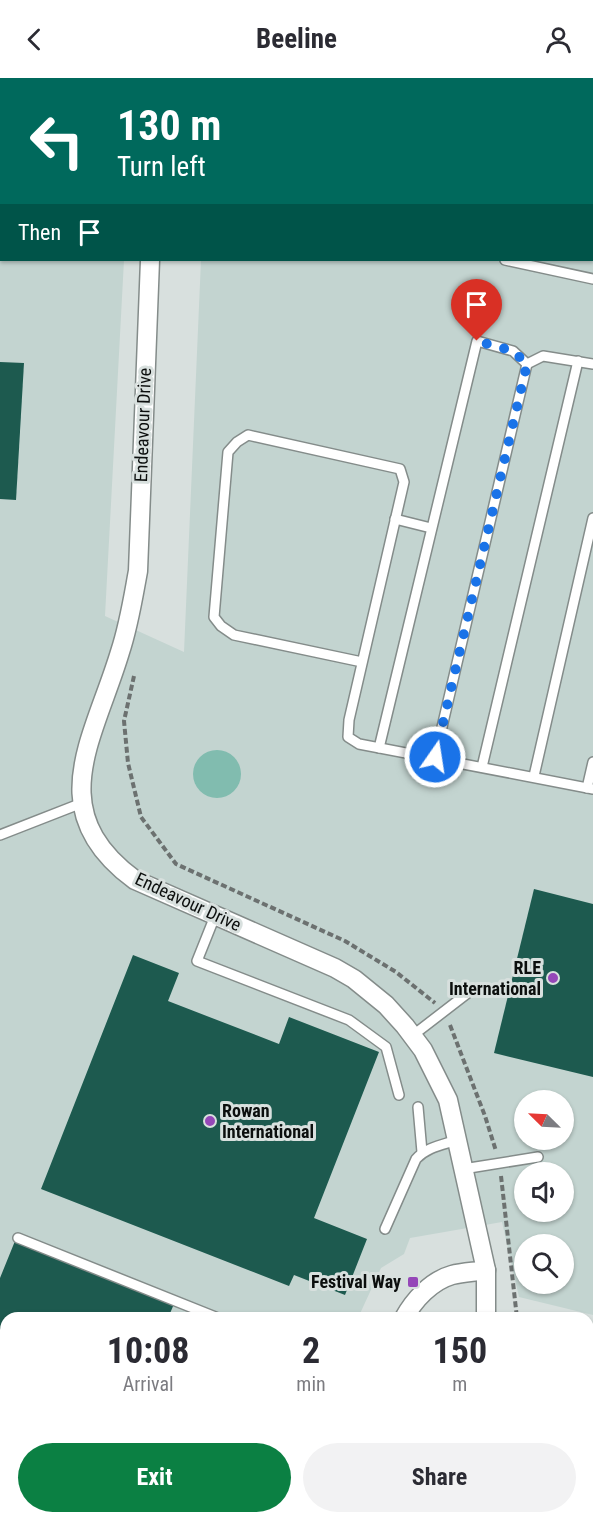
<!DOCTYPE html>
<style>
:root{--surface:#fff;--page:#f2f2f3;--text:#2b2b33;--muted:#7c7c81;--accent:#0b8043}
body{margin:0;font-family:"Roboto Condensed",sans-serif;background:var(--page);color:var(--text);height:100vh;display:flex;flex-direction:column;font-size:22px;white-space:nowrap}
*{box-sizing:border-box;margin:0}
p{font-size:20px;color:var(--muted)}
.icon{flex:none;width:33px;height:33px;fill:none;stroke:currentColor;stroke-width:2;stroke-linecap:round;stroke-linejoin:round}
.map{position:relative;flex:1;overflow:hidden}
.details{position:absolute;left:0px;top:1234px;width:594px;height:212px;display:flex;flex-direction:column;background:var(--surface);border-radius:18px 18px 0 0;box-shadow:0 2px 4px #0004}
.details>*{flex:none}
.banner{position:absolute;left:0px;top:0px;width:594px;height:183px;box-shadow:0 2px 4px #0004;background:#00695c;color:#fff;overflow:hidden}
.needle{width:39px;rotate:294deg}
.controls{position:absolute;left:514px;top:1012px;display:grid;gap:12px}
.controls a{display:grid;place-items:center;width:60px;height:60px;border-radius:50%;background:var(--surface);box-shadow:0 2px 4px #0004;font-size:30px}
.pin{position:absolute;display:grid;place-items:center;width:51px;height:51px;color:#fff;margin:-62px -26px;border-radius:50% 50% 50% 0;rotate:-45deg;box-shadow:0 0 6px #0007}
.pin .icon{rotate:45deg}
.me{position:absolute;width:66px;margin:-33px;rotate:13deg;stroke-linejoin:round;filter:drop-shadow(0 0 4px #0008)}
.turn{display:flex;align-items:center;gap:21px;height:126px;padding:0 18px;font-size:27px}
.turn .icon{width:78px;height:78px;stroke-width:2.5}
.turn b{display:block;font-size:42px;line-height:51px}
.then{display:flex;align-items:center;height:57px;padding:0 18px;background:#0003;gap:12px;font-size:22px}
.eta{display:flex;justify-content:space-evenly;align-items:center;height:102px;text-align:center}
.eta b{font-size:36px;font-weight:700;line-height:42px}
.cta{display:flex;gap:12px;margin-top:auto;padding:12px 18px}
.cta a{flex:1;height:69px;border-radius:36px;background:var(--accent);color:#fff;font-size:24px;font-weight:700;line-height:69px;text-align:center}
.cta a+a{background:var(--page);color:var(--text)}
header{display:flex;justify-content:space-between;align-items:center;height:78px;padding:0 18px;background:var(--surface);font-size:27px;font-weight:700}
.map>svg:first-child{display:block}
.built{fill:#c3d4d0;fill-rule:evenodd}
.water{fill:#81bcaf}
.building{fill:#1d5a4f}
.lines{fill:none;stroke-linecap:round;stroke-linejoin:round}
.lane-casing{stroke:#848c8a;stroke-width:12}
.street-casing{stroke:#848c8a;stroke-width:21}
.path{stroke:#6c7170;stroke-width:4;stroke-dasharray:6 3;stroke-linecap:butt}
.lane{stroke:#fff;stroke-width:9}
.street{stroke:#fff;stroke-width:18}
.route{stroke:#1a73e8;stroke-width:10;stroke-dasharray:0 18}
.poi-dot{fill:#9547b8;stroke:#d8e0de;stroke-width:2}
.labels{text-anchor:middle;stroke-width:6;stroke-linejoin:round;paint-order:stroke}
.street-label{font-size:18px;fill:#0c0f0e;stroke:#d8e0de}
.poi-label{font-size:18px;font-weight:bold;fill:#0c0f0e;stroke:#d8e0de;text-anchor:end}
</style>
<header><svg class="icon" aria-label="back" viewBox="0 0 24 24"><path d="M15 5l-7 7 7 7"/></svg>Beeline<svg class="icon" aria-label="person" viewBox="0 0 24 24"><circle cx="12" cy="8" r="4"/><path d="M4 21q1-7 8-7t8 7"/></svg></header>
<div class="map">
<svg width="593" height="1445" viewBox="0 0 593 1445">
<rect width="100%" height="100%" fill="#d8e0de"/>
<g class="built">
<path d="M 0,0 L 134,0 L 2,2 L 2,182 L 124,182 L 105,538 L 184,574 L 201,182 L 592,182 L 592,2 L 209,2 L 209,0 L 593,0 L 593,1237 L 519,1219 L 502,1144 L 410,1160 L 404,1176 L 381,1190 L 358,1240 L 6,1240 L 6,1440 L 134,1440 L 127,1445 L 0,1445 ZM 525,1023 L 564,1023 L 564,1062 L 525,1062 ZM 525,1095 L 564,1095 L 564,1134 L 525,1134 ZM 525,1167 L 564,1167 L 564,1206 L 525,1206 Z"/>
<polygon points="593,1332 593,1445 218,1445 224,1440 588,1440 588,1333"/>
</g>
<circle class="water" cx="217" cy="696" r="24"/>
<g class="building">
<polygon points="0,284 24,285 16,422 0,421"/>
<polygon points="534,811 593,826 593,999 494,975"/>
<polygon points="133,877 179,895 168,923 279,966 289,939 379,974 314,1140 367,1161 345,1217 294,1197 289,1208 41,1111"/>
<polygon points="15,1163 174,1226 168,1240 6,1240 6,1440 66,1440 64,1445 0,1445 0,1200"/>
<polygon points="362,1440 421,1440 431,1445 359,1445"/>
</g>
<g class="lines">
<g class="lane-casing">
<g id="lane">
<polyline points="343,2 343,0"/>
<polyline points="463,2 463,0"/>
<polyline points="505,182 593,201"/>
<polyline points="395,441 431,450"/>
<polyline points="362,584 234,557 221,548 214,539 228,374 237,364 248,357 400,391 404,404 349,642 348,659 359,666 593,711"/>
<polyline points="379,670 477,263 513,273 527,286 543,278 593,286"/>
<polyline points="435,679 527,286"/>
<polyline points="482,689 578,283"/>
<polyline points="534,698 593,440"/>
<polyline points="587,710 593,684"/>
<polyline points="0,757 82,725"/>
<polyline points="215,838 197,883 349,942 386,969 399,1017"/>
<polyline points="412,958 473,911"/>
<polyline points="418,1029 422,1074"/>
<polyline points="463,1091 538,1079"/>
<path d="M 385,1151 L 416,1081 C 427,1069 442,1067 457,1062"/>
<polyline points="18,1160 218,1240"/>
</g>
</g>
<g class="street-casing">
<g id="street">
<polyline points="157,2 157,0"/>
<path d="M 150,182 L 138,493 C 133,520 129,547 120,574 C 94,661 41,733 135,802 L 335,890 L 354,901 L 386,927 L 405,948 L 423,972 L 448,1022 L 486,1192 L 486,1240"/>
<path d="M 404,1240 C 414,1222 431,1203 452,1197 C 463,1194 475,1194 486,1192"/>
<polyline points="588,1306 593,1305"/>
<polyline points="158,1445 164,1440"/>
</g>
</g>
<g class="path">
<polyline points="134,598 124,643 128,685 141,739 176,786 345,863 396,894 435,925"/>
<polyline points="450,947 485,1038 496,1073"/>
<polyline points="501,1098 517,1240"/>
<polyline points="588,1278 593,1278"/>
</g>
<use href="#lane" class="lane"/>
<use href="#street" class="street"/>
</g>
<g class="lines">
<polyline class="route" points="435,679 527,286 513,273 477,263"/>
</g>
<g class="poi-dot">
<circle cx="553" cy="900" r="6"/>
<circle cx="210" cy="1043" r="6"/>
<rect x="407" y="1198" width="12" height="12" rx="3"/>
</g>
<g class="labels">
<g class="street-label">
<text transform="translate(143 347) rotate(-88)" y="6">Endeavour Drive</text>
<text transform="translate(188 824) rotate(25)" y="6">Endeavour Drive</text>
</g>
<g class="poi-label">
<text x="541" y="896">RLE<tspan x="541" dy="21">International</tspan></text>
<text x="222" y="1039" text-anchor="start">Rowan<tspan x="222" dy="21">International</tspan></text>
<text x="401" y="1210">Festival Way</text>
</g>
</g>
</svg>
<div class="controls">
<a><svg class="needle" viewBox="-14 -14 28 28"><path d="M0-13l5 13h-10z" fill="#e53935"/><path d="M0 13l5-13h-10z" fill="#7c7c81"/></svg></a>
<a><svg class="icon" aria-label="sound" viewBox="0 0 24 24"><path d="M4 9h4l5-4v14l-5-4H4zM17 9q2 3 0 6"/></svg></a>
<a><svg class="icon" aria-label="search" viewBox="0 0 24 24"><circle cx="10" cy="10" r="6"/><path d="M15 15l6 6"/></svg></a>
</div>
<div class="pin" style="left:477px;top:263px;background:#d93025"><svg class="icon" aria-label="arrive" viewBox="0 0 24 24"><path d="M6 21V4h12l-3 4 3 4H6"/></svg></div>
<svg class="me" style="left:435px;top:679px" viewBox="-20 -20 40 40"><circle r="17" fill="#1a73e8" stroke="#fff" stroke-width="3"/><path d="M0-11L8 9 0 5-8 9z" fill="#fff"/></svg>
<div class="banner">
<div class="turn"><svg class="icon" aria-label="left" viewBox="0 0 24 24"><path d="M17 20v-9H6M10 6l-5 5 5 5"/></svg><div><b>130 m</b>Turn left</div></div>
<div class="then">Then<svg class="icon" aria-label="arrive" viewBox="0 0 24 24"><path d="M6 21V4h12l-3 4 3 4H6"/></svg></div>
</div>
<section class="details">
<div class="eta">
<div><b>10:08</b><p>Arrival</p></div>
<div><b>2</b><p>min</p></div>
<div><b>150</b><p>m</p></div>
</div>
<div class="cta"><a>Exit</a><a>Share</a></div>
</section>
</div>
